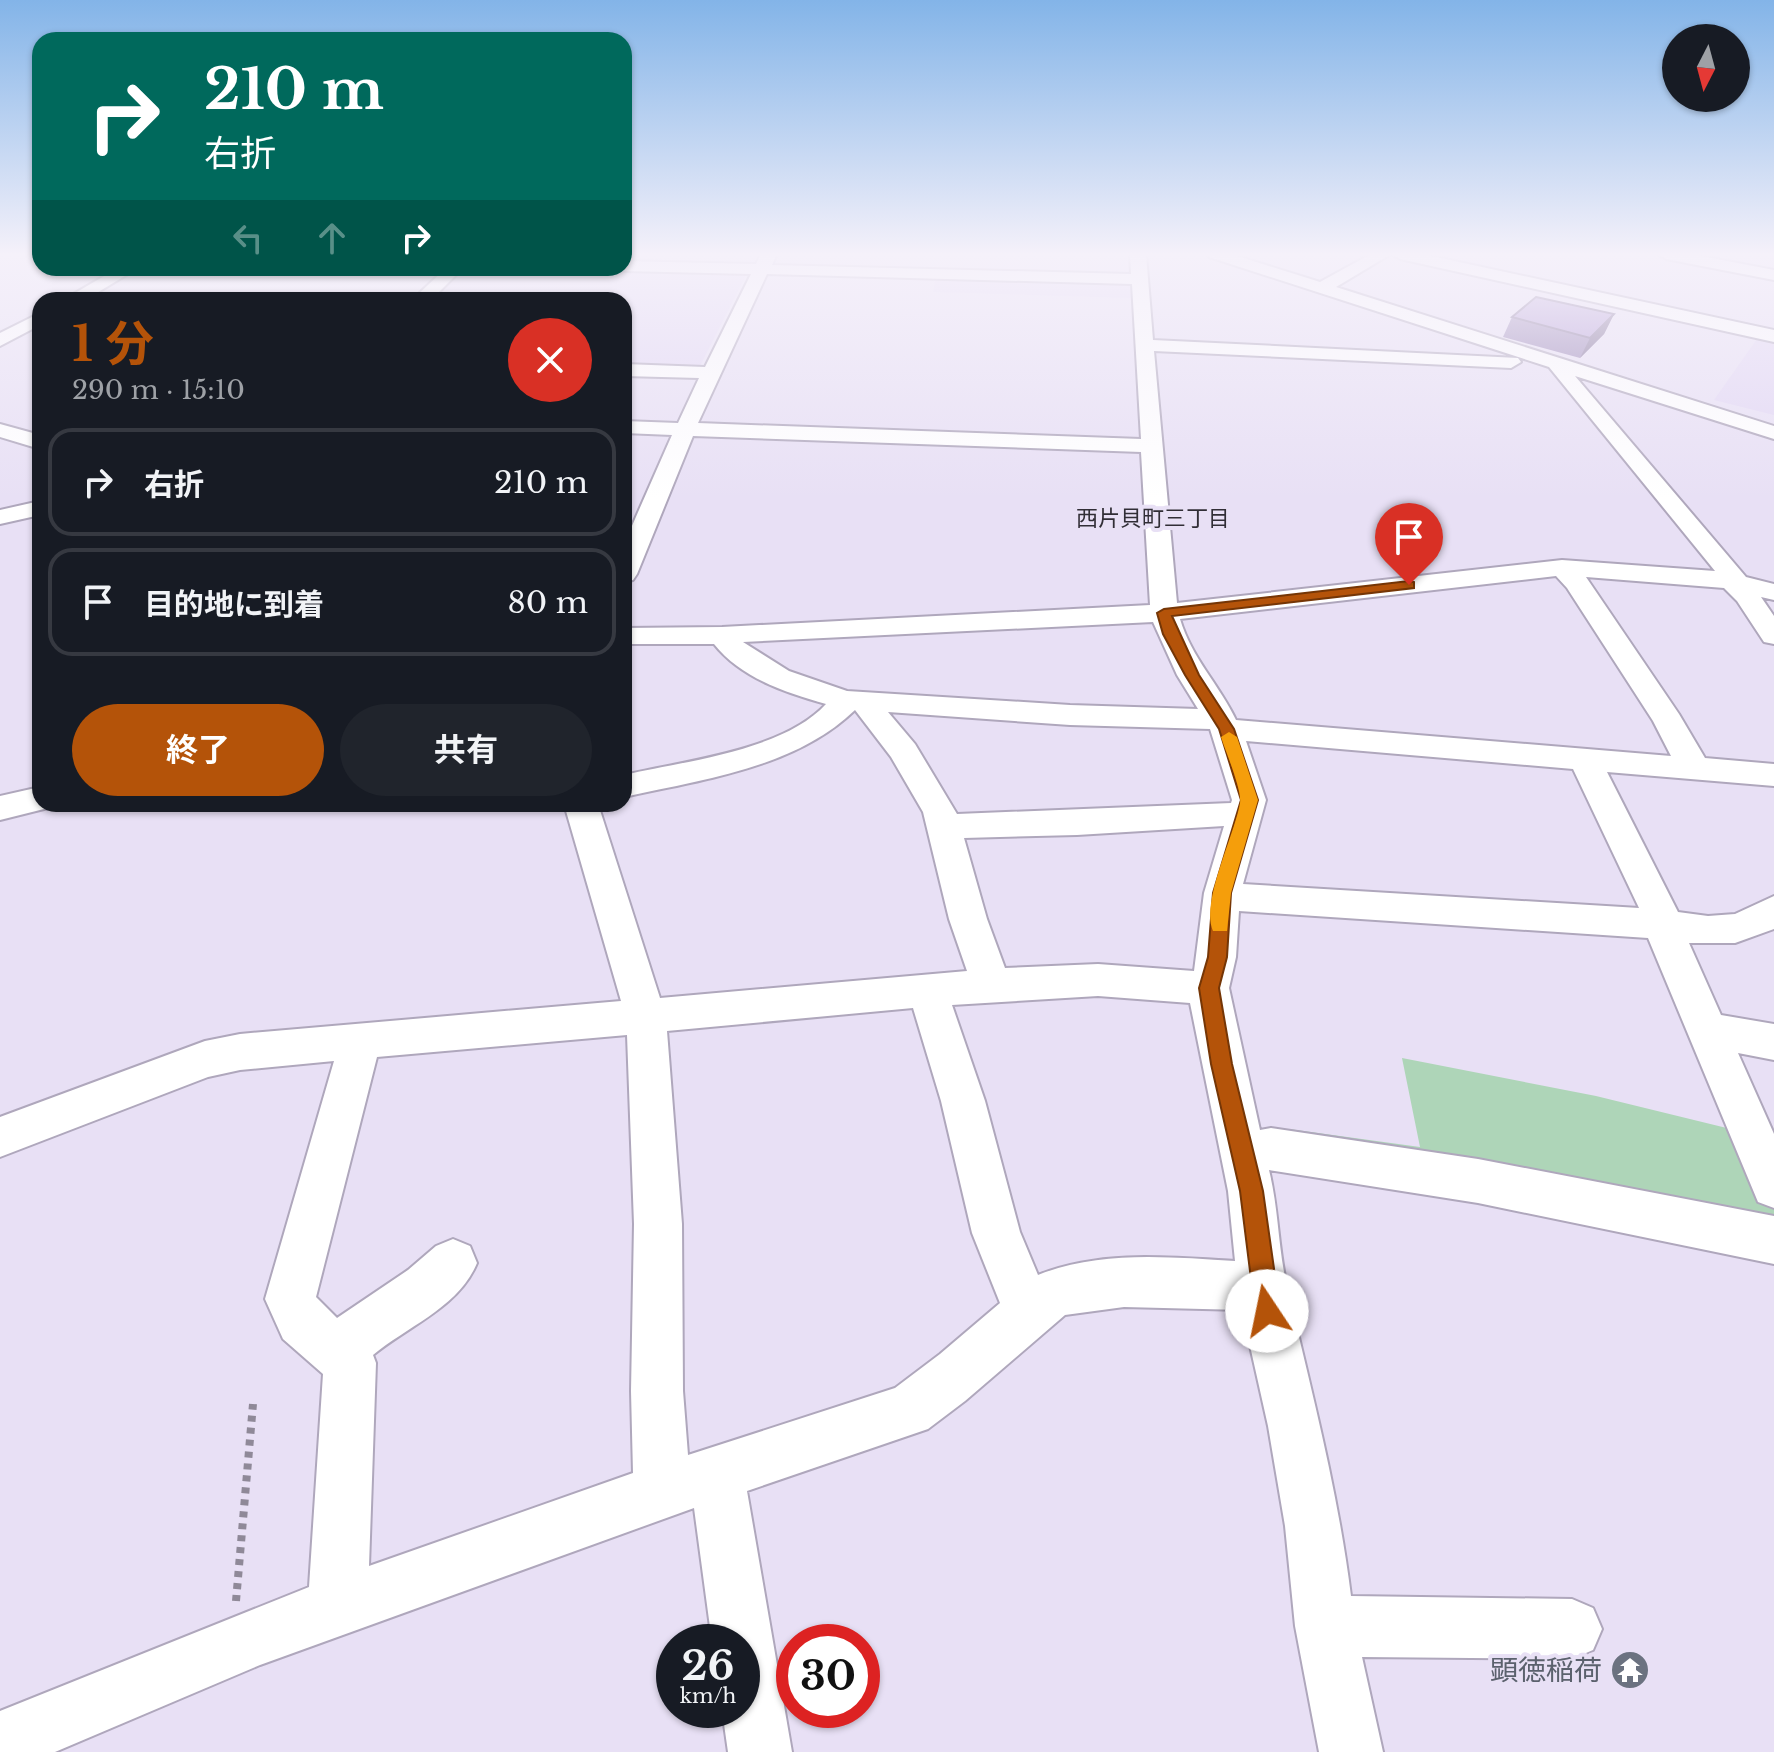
<!DOCTYPE html>
<html lang="ja">
<meta charset="utf-8">
<style>
:root{--surface:#171b24;--page:#20242c;--text:#f1f3f6;--muted:#9ea1a6;--line:#363941;--accent:#b45309}
body{margin:0;font-family:"Libre Baskerville","Noto Sans JP",serif;background:var(--page);color:var(--text);height:100vh;display:flex;flex-direction:column;font-size:30px;white-space:nowrap}
*{box-sizing:border-box;margin:0}
p{font-size:26px;color:var(--muted)}
.icon{flex:none;width:44px;height:44px;fill:none;stroke:currentColor;stroke-width:2;stroke-linecap:round;stroke-linejoin:round}
.map{position:relative;flex:1;overflow:hidden}
.sheet{position:absolute;left:32px;top:292px;width:600px;height:520px;display:flex;flex-direction:column;background:var(--surface);border-radius:24px;box-shadow:0 2px 6px #0004}
.sheet>*{flex:none}
.banner{position:absolute;left:32px;top:32px;width:600px;height:244px;border-radius:24px;box-shadow:0 2px 6px #0004;background:#00695c;color:#fff;overflow:hidden}
.needle{width:52px;rotate:186deg}
.controls{position:absolute;left:1662px;top:24px;display:grid;gap:16px}
.controls a{display:grid;place-items:center;width:88px;height:88px;border-radius:50%;background:var(--surface);box-shadow:0 2px 6px #0004;font-size:40px}
.speed{position:absolute;left:656px;top:1624px;display:flex;gap:16px;font-size:40px;font-weight:700;text-align:center}
.speed>*{display:grid;place-content:center;width:104px;height:104px;border-radius:50%;background:var(--surface);box-shadow:0 2px 6px #0004;line-height:1}
.speed small{font-size:20px;font-weight:400}
.speed .limit{border:12px solid #d22;background:#fff;color:#111}
.pin{position:absolute;display:grid;place-items:center;width:68px;height:68px;color:#fff;margin:-82px -34px;border-radius:50% 50% 50% 0;rotate:-45deg;box-shadow:0 0 8px #0007}
.pin .icon{rotate:45deg}
.me{position:absolute;width:88px;margin:-44px;rotate:349deg;stroke-linejoin:round;filter:drop-shadow(0 0 6px #0008)}
.turn{display:flex;align-items:center;gap:28px;height:168px;padding:0 40px;font-size:36px}
.turn .icon{width:104px;height:104px;stroke-width:2.5}
.turn b{display:block;font-size:56px;line-height:68px}
.lanes{display:flex;align-items:center;height:76px;padding:0 40px;background:#0003;justify-content:center;gap:40px;direction:ltr}
.lanes .off{opacity:.35}
.round{display:grid;place-items:center;flex:none;width:84px;height:84px;border-radius:42px;background:var(--page)}
.headline{display:flex;align-items:center;justify-content:space-between;height:136px;padding:0 40px}
h1{font-size:48px;font-weight:700;line-height:60px;color:var(--accent)}
.button{display:flex;gap:16px;margin-top:auto;padding:16px 40px}
.button a{flex:1;height:92px;border-radius:48px;background:var(--accent);color:#fff;font-size:32px;font-weight:700;line-height:92px;text-align:center}
.button a+a{background:var(--page);color:var(--text)}
ul{padding:0;list-style:none}
li{display:flex;align-items:center;gap:24px;height:108px;margin:0 16px 12px;padding:0 24px;border:4px solid var(--line);border-radius:24px}
li div{flex:1}
li b{display:block;font-size:30px}
li em{font-style:normal}
.map>svg:first-child{display:block}
.built{fill:#e2d7f4}
.green{fill:#aed5b8}
.lines{fill:none;stroke-linecap:round;stroke-linejoin:round}
.minor-casing{stroke:#afa7bc;stroke-width:4}
.path{stroke:#8f8998;stroke-width:8;stroke-dasharray:6 6;stroke-linecap:butt}
.minor{fill:#fff;fill-rule:evenodd}
.wall{fill:#9884b6}
.shaded-wall{fill:#7c6b94}
.building{fill:#b199d4;stroke:#7c6b94;stroke-width:2}
.route{fill:#b45309;stroke:#753606;stroke-width:2}
.slow{fill:#f59e0b}
.labels{text-anchor:middle;stroke-width:8;stroke-linejoin:round;paint-order:stroke}
.far-neighbourhood-label{font-size:22px;fill:#312e36;stroke:#e8e0f5}
.near-worship-label{font-size:28px;fill:#5b616d;stroke:#e8e0f5;text-anchor:end}
</style>
<div class="map">
<svg width="1774" height="1752" viewBox="0 0 1774 1752">
<rect width="100%" height="100%" fill="#e8e0f5"/>
<g class="built">
<polygon points="459,268 612,268 747,273 700,366 694,368 624,366 624,300 425,300"/>
<polygon points="936,276 1130,282 1131,298 933,292"/>
<polygon points="1757,339 1774,343 1774,415 1714,400"/>
</g>
<polygon class="green" points="1402,1058 1596,1096 1743,1132 1774,1209 1774,1229 1291,1142 1289,1129 1420,1147"/>
<g class="lines">
<g class="minor-casing">
<g id="minor">
<path d="M 761,254 L 777,254 L 772,265 L 1131,274 L 1130,254 L 1146,254 L 1153,340 L 1518,358 L 1521,362 L 1511,368 L 1154,351 L 1177,603 L 1562,560 L 1715,571 L 1549,367 L 1209,257 L 1207,254 L 1231,254 L 1320,282 L 1371,254 L 1391,254 L 1336,287 L 1774,426 L 1774,439 L 1575,376 L 1746,577 L 1774,584 L 1774,600 L 1761,597 L 1774,616 L 1774,644 L 1764,642 L 1737,601 L 1724,588 L 1586,577 L 1679,714 L 1705,758 L 1774,764 L 1774,786 L 1607,772 L 1678,912 L 1708,916 L 1735,914 L 1774,896 L 1774,929 L 1735,943 L 1689,943 L 1721,1015 L 1774,1024 L 1774,1060 L 1738,1053 L 1774,1134 L 1774,1208 L 1758,1202 L 1648,938 L 1239,911 L 1236,957 L 1229,988 L 1260,1130 L 1271,1128 L 1478,1159 L 1774,1216 L 1774,1264 L 1478,1203 L 1269,1170 C 1279,1210 1278,1251 1288,1291 C 1312,1393 1338,1492 1351,1596 L 1572,1599 L 1593,1608 L 1602,1629 L 1593,1650 L 1572,1659 L 1362,1657 L 1383,1752 L 1319,1752 L 1295,1626 L 1285,1526 L 1268,1426 L 1242,1310 L 1124,1307 L 1065,1315 L 965,1401 L 928,1429 L 747,1491 L 792,1752 L 728,1752 L 722,1710 L 742,1710 L 742,1642 L 712,1642 L 694,1508 L 260,1665 L 55,1752 L 0,1752 L 0,1711 L 309,1587 L 323,1374 L 283,1339 L 265,1299 L 334,1061 L 240,1070 L 208,1077 L 0,1157 L 0,1117 L 205,1041 L 240,1034 L 621,1001 L 564,804 L 598,804 L 660,998 L 967,971 L 949,919 L 923,812 L 891,757 L 855,710 C 795,768 704,779 624,797 L 624,775 C 684,761 783,751 826,704 C 786,693 741,678 714,644 L 624,644 L 624,628 L 722,627 L 1150,605 L 1141,452 L 693,436 L 637,574 L 633,580 L 624,582 L 624,544 L 672,435 L 624,433 L 624,421 L 678,423 L 699,378 L 624,376 L 624,364 L 705,367 L 751,274 L 624,271 L 617,268 L 624,268 L 624,261 L 756,264 ZM 767,274 L 1132,284 L 1141,439 L 698,423 ZM 1556,576 L 1567,588 L 1653,721 L 1671,756 L 1236,720 C 1220,686 1191,657 1180,619 ZM 1153,622 L 1177,675 L 1198,709 L 1070,705 L 847,691 L 789,671 L 743,642 ZM 888,712 L 1070,725 L 1210,729 L 1232,800 L 1231,803 L 957,814 L 915,744 ZM 1246,741 L 1573,769 L 1639,908 L 1243,884 L 1266,800 ZM 1224,826 L 1204,893 L 1194,971 L 1098,964 L 1005,968 L 987,919 L 964,838 L 1077,835 ZM 1098,996 L 1190,1003 L 1228,1191 L 1235,1261 C 1169,1257 1100,1250 1038,1275 L 1020,1232 L 985,1101 L 952,1005 ZM 913,1008 L 941,1101 L 972,1233 L 1000,1303 L 940,1354 L 895,1388 L 688,1455 L 683,1391 L 682,1224 L 667,1031 ZM 627,1035 L 634,1224 L 631,1391 L 633,1473 L 369,1566 L 376,1363 L 373,1355 C 408,1326 459,1307 477,1263 L 470,1246 L 453,1239 L 436,1246 L 408,1270 L 337,1318 L 316,1297 L 377,1057 Z"/>
<polygon points="1392,254 1422,254 1774,330 1774,342 1400,259"/>
<polygon points="1658,254 1691,254 1774,270 1774,280 1666,259"/>
<polygon points="118,268 138,268 85,300 63,300"/>
<polygon points="446,268 463,268 431,300 412,300"/>
<polygon points="40,313 40,325 0,346 0,333"/>
<polygon points="0,424 40,435 40,449 0,437"/>
<polygon points="40,501 40,515 0,524 0,510"/>
<polygon points="40,787 40,804 54,804 52,807 0,820 0,796"/>
</g>
</g>
<polyline class="path" points="236,1601 253,1404"/>
<use href="#minor" class="minor"/>
</g>
<polygon class="wall" points="1614,314 1604,334 1580,358 1503,337 1512,317"/>
<polygon class="shaded-wall" points="1614,314 1604,334 1580,358 1590,338"/>
<polygon class="building" points="1536,297 1614,314 1590,338 1512,317"/>
<linearGradient id="sky" x2="0" y2="1"><stop stop-color="#83b4e8"/><stop offset="0.51" stop-color="#f5f1fa"/><stop offset="1" stop-color="#f5f1fa" stop-opacity="0"/></linearGradient>
<rect width="1774" height="499" fill="url(#sky)"/>
<polygon class="route" points="1409,581 1414,582 1414,588 1172,616 1199,675 1234,729 1258,800 1231,893 1227,957 1219,988 1232,1064 1263,1191 1280,1311 1276,1320 1267,1324 1258,1320 1255,1311 1240,1191 1211,1064 1199,988 1208,957 1213,893 1241,800 1219,729 1185,675 1163,634 1157,613 1164,609"/>
<path class="slow" d="M 1229,732 L 1237,737 L 1258,800 L 1231,893 L 1227,931 L 1213,931 C 1200,903 1235,834 1240,803 C 1242,789 1226,753 1221,737 Z"/>
<defs>
<g id="temple-disc" transform="scale(2)"><circle r="9.5" fill="#6b7280" stroke="#e8e0f5"/><path d="M0-6L5-2H3V0L6.5 2.5H4V6H1.5V3h-3V6H-4V2.5H-6.5L-3 0V-2H-5Z" fill="#fff"/></g>
</defs>
<g fill-rule="evenodd">
<use href="#temple-disc" x="1630" y="1670"/>
</g>
<g class="labels">
<g class="far-neighbourhood-label">
<text x="1153" y="526">西片貝町三丁目</text>
</g>
<g class="near-worship-label">
<text x="1602" y="1680">顕徳稲荷</text>
</g>
</g>
</svg>
<div class="controls">
<a><svg class="needle" viewBox="-14 -14 28 28"><path d="M0-13l5 13h-10z" fill="#e53935"/><path d="M0 13l5-13h-10z" fill="#9ea1a6"/></svg></a>
</div>
<div class="speed"><div>26<small>km/h</small></div><div class="limit">30</div></div>
<div class="pin" style="left:1409px;top:585px;background:#d93025"><svg class="icon" aria-label="arrive" viewBox="0 0 24 24"><path d="M6 21V4h12l-3 4 3 4H6"/></svg></div>
<svg class="me" style="left:1267px;top:1311px" viewBox="-20 -20 40 40"><circle r="19" fill="#fff"/><path d="M0-13L10 11 0 6-10 11z" fill="#b45309"/></svg>
<div class="banner">
<div class="turn"><svg class="icon" aria-label="right" viewBox="0 0 24 24"><path d="M7 20v-9h11M14 6l5 5-5 5"/></svg><div><b>210 m</b>右折</div></div>
<div class="lanes"><svg class="icon off" aria-label="left" viewBox="0 0 24 24"><path d="M17 20v-9H6M10 6l-5 5 5 5"/></svg><svg class="icon off" aria-label="ahead" viewBox="0 0 24 24"><path d="M12 20V5M6 11l6-6 6 6"/></svg><svg class="icon" aria-label="right" viewBox="0 0 24 24"><path d="M7 20v-9h11M14 6l5 5-5 5"/></svg></div>
</div>
<section class="sheet">
<div class="headline"><div><h1>1 分</h1><p>290 m · 15:10</p></div><a class="round" style="background:#d93025;color:#fff"><svg class="icon" aria-label="close" viewBox="0 0 24 24"><path d="M6 6l12 12M18 6L6 18"/></svg></a></div>
<ul>
<li><svg class="icon" aria-label="right" viewBox="0 0 24 24"><path d="M7 20v-9h11M14 6l5 5-5 5"/></svg><div><b>右折</b></div><em>210 m</em></li>
<li><svg class="icon" aria-label="arrive" viewBox="0 0 24 24"><path d="M6 21V4h12l-3 4 3 4H6"/></svg><div><b>目的地に到着</b></div><em>80 m</em></li>
</ul>
<div class="button"><a>終了</a><a>共有</a></div>
</section>
</div>
